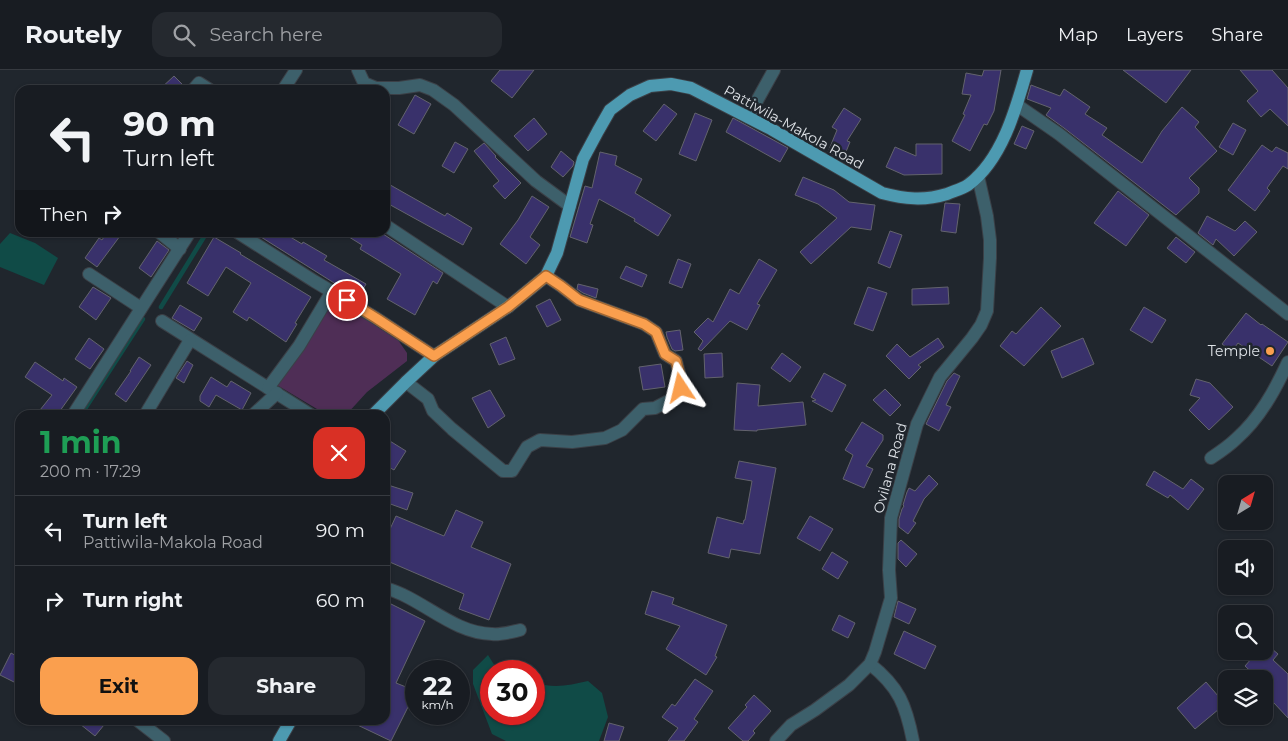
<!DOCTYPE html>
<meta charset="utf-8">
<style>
:root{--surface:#181c22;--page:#25292f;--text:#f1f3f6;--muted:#9fa1a5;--line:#363a40;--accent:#fa9f4e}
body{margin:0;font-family:Montserrat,sans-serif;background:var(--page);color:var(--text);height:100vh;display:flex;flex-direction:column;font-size:19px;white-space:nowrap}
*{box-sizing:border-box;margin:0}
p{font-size:16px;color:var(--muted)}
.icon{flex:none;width:28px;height:28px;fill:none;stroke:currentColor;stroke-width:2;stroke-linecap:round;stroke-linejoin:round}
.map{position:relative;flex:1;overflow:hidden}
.panel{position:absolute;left:15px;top:340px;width:375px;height:315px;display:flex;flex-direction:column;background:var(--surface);border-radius:15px;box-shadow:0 1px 4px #0004,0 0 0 1px var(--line)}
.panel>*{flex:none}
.hud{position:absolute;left:15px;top:15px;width:375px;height:152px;border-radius:15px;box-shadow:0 1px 4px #0004,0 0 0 1px var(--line);background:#181c22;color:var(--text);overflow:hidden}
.needle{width:32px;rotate:37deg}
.buttons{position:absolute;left:1218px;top:405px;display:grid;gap:10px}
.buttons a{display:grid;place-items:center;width:55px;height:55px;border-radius:10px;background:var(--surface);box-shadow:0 1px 4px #0004,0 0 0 1px var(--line);font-size:25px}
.speed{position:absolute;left:405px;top:590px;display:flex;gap:10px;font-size:25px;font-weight:700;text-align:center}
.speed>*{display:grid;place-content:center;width:65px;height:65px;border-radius:50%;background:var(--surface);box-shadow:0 1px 4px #0004,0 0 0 1px var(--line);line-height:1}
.speed small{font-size:12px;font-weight:400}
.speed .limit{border:8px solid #d22;background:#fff;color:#111}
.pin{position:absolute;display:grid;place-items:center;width:42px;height:42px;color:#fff;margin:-21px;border:2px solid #fff;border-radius:50%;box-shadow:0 1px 5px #0007}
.me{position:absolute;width:55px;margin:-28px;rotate:350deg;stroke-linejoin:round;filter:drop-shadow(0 0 4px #0008)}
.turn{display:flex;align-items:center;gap:18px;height:105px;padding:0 25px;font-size:22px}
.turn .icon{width:65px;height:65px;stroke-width:2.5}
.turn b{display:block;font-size:35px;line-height:42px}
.then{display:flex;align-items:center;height:48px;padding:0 25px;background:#0003;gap:10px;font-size:19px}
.round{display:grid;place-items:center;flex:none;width:52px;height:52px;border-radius:15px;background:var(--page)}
.headline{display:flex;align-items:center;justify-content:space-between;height:85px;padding:0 25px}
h1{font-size:30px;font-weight:700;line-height:38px;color:#1e9e55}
.primary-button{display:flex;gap:10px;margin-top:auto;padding:10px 25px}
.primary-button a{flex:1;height:58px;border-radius:15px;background:var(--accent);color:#111;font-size:20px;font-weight:700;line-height:58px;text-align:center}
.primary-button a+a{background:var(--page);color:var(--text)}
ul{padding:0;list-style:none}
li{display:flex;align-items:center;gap:15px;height:70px;padding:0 25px;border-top:1px solid var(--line)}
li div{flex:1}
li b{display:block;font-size:19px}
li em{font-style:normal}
header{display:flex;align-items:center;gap:30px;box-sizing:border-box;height:70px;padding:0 25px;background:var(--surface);border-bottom:1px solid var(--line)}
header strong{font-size:24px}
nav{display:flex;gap:28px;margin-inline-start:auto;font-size:18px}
.search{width:350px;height:45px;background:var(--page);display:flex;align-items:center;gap:12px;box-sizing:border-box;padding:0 18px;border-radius:15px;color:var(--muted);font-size:19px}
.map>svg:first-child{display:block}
.green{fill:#4f2e56}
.water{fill:#104b47}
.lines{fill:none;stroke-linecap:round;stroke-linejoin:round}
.stream{stroke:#104b47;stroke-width:4.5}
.building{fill:#39316b;stroke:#63636d}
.minor-casing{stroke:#3b4047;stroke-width:14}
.major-casing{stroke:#3b4047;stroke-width:14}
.minor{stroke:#3d606b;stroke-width:12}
.major{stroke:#4d9ab1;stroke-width:12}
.route-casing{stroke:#a26733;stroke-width:12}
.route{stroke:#fa9f4e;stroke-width:9}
.poi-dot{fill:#fa9f4e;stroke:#20262d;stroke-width:2}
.labels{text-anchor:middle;stroke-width:5;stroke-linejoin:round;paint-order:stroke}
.street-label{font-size:14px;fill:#dee2e7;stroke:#20262d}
.poi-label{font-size:14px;fill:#dee2e7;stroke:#20262d;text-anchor:end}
</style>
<header>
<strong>Routely</strong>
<div class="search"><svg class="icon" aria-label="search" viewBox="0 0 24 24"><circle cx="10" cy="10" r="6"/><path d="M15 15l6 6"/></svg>Search here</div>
<nav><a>Map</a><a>Layers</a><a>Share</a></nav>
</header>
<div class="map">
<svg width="1288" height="671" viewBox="0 0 1288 671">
<rect width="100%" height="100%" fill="#20262d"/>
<polygon class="green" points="335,230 396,267 407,283 407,291 367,322 346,345 327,345 277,315 328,235"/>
<g class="water">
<polygon points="10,163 35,173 58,188 44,215 0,197 0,174"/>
<path d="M 488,585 L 498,601 L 491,601 L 491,644 L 534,644 L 534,611 C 552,620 569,615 588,611 L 602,623 L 608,647 L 599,671 L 506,671 L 492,664 L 473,614 L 473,600 Z"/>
</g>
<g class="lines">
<g class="stream">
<polyline points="161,237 207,162"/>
<polyline points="81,345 143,249"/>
</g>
</g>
<g class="building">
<polygon points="500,0 534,0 512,28 491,11"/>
<polygon points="984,0 1001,0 994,41 987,55 984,54 970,81 952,71 965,45 963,44 971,25 962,24 966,3 982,6"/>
<polygon points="1123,0 1191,0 1166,33"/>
<polygon points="1240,0 1272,0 1288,18 1288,56 1270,39 1261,47 1247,31 1258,21"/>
<polygon points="174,6 182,14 176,20 159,20"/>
<polygon points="1031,15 1060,26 1064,19 1090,37 1085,44 1107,58 1102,65 1142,93 1162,61 1182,37 1199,52 1195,57 1217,81 1189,108 1199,118 1199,123 1176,145 1064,58 1046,45 1051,38 1027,29"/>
<polygon points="415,25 431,34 414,64 398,55"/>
<polygon points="664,34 677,44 656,71 643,61"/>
<polygon points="844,38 861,49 847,71 850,72 843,89 828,82 837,60 832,57"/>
<polygon points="695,43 712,50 696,91 679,84"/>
<polygon points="534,48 547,64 528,81 514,66"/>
<polygon points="733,48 788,78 780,92 726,62"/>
<polygon points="1233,53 1246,60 1233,85 1219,77"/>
<polygon points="1022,56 1034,61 1026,79 1014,74"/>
<polygon points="455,72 468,79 454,103 442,96"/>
<polygon points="484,73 496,86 495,87 521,113 505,129 493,116 499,111 474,81"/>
<polygon points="916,74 942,74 942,104 904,105 886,97 895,77 916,86"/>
<polygon points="1262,75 1272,82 1276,77 1288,83 1288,99 1283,96 1267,118 1270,121 1255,141 1228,120"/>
<polygon points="561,81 574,92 573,96 563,107 551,97"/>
<polygon points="600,82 617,86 615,95 642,109 635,123 671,145 658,166 634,151 635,149 599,129 590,154 593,155 587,173 570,167 585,116 592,118"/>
<polygon points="803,107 834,120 849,132 875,135 871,160 851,157 811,194 800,182 837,148 818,134 795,125"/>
<polygon points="385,112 445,146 447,143 472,158 463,175 385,132"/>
<polygon points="1118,121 1149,145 1126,176 1094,153"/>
<polygon points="532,126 549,137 530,167 540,175 526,194 500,174 518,150"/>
<polygon points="945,133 960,134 956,163 941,161"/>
<polygon points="1207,146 1235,161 1245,151 1257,162 1234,186 1216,169 1213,175 1198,163"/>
<polygon points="890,161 902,165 890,198 878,193"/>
<polygon points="107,162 123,162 97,197 85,188 99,168 102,170"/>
<polygon points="253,162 282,162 302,174 303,172 327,186 324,190 366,214 358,228"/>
<polygon points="341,162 380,162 443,203 437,214 433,211 415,245 387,229 401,204 360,179 362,175"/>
<polygon points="214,167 241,183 240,184 311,227 295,253 297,254 286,272 249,247 247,251 233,242 251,213 226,197 208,226 187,213"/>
<polygon points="1176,167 1195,182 1186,193 1167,178"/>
<polygon points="157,171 169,180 151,207 139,198"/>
<polygon points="678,189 691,194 682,218 669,213"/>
<polygon points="759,189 777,200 757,234 760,235 747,260 730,251 701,281 698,279 703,271 694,262 708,248 713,252 730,219 739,224"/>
<polygon points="626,196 647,205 642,217 620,208"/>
<polygon points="578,214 598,219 596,228 583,223 577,219"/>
<polygon points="93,217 111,228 96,250 79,237"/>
<polygon points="868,217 887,223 873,261 854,254"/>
<polygon points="948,217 949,234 912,235 912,219"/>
<polygon points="550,229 561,250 547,257 536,236"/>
<polygon points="180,235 202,248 194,261 172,248"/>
<polygon points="1041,237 1061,256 1024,296 1000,276 1012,261 1016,264"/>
<polygon points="1144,237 1166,250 1152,273 1130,260"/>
<polygon points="1246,243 1261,255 1262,254 1288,272 1272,296 1238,273 1232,281 1222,274"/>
<polygon points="680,260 683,280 675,281 672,279 667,267 666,262"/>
<polygon points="506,267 515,289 499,295 490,274"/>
<polygon points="89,268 104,279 90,299 75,289"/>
<polygon points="938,268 944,277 918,295 921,297 909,309 886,286 897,274 910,287"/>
<polygon points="1083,268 1094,294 1062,308 1051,281"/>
<polygon points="722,283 723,307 705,308 704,284"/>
<polygon points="782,283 801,297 790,312 771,298"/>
<polygon points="139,287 151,295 126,332 115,324 131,301 130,301"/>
<polygon points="187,291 193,295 184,313 176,308"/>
<polygon points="35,292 63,311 64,308 77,317 57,345 36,345 52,325 25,307"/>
<polygon points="661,294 665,317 643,320 639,297"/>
<polygon points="824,303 846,315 832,342 812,331 816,330 811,327"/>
<polygon points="954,303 960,306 946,335 951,337 939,361 926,354 947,311"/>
<polygon points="211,307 227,317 231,311 251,323 242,340 216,325 209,337 200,331 200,326"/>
<polygon points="1196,309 1210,313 1233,337 1209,360 1189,340 1200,328 1190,325"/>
<polygon points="737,313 760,315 758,336 803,332 806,355 757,360 757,361 734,360"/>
<polygon points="885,319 901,335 890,346 873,330"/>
<polygon points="490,320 505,346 488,358 472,328"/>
<polygon points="862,352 883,365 883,370 866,396 873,399 864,418 843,409 853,385 845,380"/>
<polygon points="385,368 406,381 394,400 385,395"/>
<polygon points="739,391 776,398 760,484 731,479 729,488 708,483 717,447 743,454 744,450 745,450 752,411 735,408"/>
<polygon points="1154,401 1183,419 1191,409 1204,419 1188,440 1170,425 1168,428 1146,415"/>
<polygon points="929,405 938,414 924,429 913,451 916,453 908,464 899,457 899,449 902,439 904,436 903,435 907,422 909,418 915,421"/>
<polygon points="388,415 413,423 407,440 385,432 385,423"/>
<polygon points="456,440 483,452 471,477 511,494 489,550 459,539 464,524 385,490 385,470 396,446 444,466"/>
<polygon points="810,446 833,459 820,481 797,468"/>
<polygon points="901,470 917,484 906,497 898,489 898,473"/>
<polygon points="832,482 848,492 838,509 822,499"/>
<polygon points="652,521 674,528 672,534 727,555 715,586 717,587 706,605 666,579 680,556 645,544"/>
<polygon points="385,531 425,551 396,613 416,621 391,671 347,650 385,650"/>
<polygon points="898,531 916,539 909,554 894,547"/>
<polygon points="839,545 855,553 848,568 832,560"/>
<polygon points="904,561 936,576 925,599 894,584"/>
<polygon points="1265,573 1278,584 1273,590 1288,604 1288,648 1274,633 1273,634 1264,626 1271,619 1264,613 1264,609 1259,609 1245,596 1258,581 1264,581 1264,575"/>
<polygon points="11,583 20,588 20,615 0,605"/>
<polygon points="695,609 713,621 694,649 698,652 684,671 668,671 678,658 662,647 672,634 675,636"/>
<polygon points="1206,612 1225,634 1195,659 1177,638"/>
<polygon points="754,625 771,641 753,661 755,663 748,671 743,671 728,658 747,637 745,635"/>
<polygon points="75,650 108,650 95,666"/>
<polygon points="609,653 624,657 619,671 604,671"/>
</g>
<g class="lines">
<g class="minor-casing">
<g id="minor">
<polyline points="358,0 364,13 376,18 399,18 420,15 433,20 454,35 536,111 570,136"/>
<polyline points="193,20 199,13 210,20"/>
<polyline points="283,20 296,0"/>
<polyline points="1017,35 1059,64 1288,244"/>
<polyline points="748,47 774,0"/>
<polyline points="385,155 508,237"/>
<polyline points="159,162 180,179"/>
<polyline points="237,162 314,211 376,248 434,286"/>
<polyline points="89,204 141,238"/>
<polyline points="162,251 311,345"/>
<polyline points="406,312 428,329 433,341 452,359 503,401 512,401 527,377 540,370 572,372 605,368 622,360 643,339 655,338 672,329 678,324 681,318 681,310 676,291 665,284 656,262 644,254 579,230 561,216 546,206"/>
<polyline points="268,318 299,276 332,221"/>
<polyline points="73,345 190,162"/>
<polyline points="145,345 190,270"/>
<polyline points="253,345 277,323"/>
<path d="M 1211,388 C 1220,382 1229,376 1236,369 C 1260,348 1275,320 1288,292"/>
<path d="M 385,518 C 422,528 452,563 492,564 C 501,565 511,562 520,560"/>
<path d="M 870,594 C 899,617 906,635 913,671"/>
<polyline points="137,650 164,671"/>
<polyline points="776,671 791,655 815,640 849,615 870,594 875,582 891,528 889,500 891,448 917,354 940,307 972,268 981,255 987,241 990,188 990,170 987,146 978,106"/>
</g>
</g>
<g class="major-casing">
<g id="major">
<path d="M 373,345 L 406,312 L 434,286 L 508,237 L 546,206 L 557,183 L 583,89 L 598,61 L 610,40 L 630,25 L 650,16 L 671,14 L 691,18 L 771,59 L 882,123 C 905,129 924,131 947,124 C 954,121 962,119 968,115 C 1002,90 1016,39 1027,0"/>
<polyline points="279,671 291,650"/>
</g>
</g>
<use href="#minor" class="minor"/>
<use href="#major" class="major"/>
</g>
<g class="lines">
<g class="route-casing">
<polyline id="route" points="347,230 376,248 434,286 508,237 546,206 561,216 579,230 644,254 656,262 665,284 676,291 681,310 681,318"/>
</g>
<use href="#route" class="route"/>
</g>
<circle class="poi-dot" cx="1270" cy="281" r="5"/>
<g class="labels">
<g class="street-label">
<text transform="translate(794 57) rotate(29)" y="5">Pattiwila-Makola Road</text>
<text transform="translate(890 398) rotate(-75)" y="5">Ovilana Road</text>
</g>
<g class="poi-label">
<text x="1260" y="286">Temple</text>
</g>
</g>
</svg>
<div class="buttons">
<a><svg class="needle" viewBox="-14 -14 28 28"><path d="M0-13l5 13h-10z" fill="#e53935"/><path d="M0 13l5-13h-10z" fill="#9fa1a5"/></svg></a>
<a><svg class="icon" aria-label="sound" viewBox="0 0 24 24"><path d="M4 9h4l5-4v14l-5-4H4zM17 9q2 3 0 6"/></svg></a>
<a><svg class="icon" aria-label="search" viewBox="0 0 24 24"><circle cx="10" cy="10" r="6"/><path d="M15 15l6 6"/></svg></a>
<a><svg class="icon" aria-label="layers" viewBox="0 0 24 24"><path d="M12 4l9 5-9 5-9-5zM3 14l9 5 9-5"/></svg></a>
</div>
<div class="speed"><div>22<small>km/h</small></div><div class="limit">30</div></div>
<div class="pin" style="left:347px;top:230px;background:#d93025"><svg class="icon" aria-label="arrive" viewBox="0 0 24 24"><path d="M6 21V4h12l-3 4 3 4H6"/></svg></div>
<svg class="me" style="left:681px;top:318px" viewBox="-20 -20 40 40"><path d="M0-17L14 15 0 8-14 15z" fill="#fa9f4e" stroke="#fff" stroke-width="4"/></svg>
<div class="hud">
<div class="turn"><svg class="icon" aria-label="left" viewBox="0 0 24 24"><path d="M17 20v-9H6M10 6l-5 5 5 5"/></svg><div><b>90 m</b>Turn left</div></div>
<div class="then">Then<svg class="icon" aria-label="right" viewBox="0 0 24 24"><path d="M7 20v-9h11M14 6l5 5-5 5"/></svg></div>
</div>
<section class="panel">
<div class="headline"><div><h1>1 min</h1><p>200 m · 17:29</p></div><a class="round" style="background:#d93025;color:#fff"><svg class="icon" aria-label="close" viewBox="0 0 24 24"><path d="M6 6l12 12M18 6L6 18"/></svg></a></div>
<ul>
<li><svg class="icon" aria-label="left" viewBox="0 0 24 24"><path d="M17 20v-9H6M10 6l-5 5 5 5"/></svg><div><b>Turn left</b><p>Pattiwila-Makola Road</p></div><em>90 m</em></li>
<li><svg class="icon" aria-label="right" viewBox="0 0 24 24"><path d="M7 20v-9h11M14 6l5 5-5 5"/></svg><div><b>Turn right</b></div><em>60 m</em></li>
</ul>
<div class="primary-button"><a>Exit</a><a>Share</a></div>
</section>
</div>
